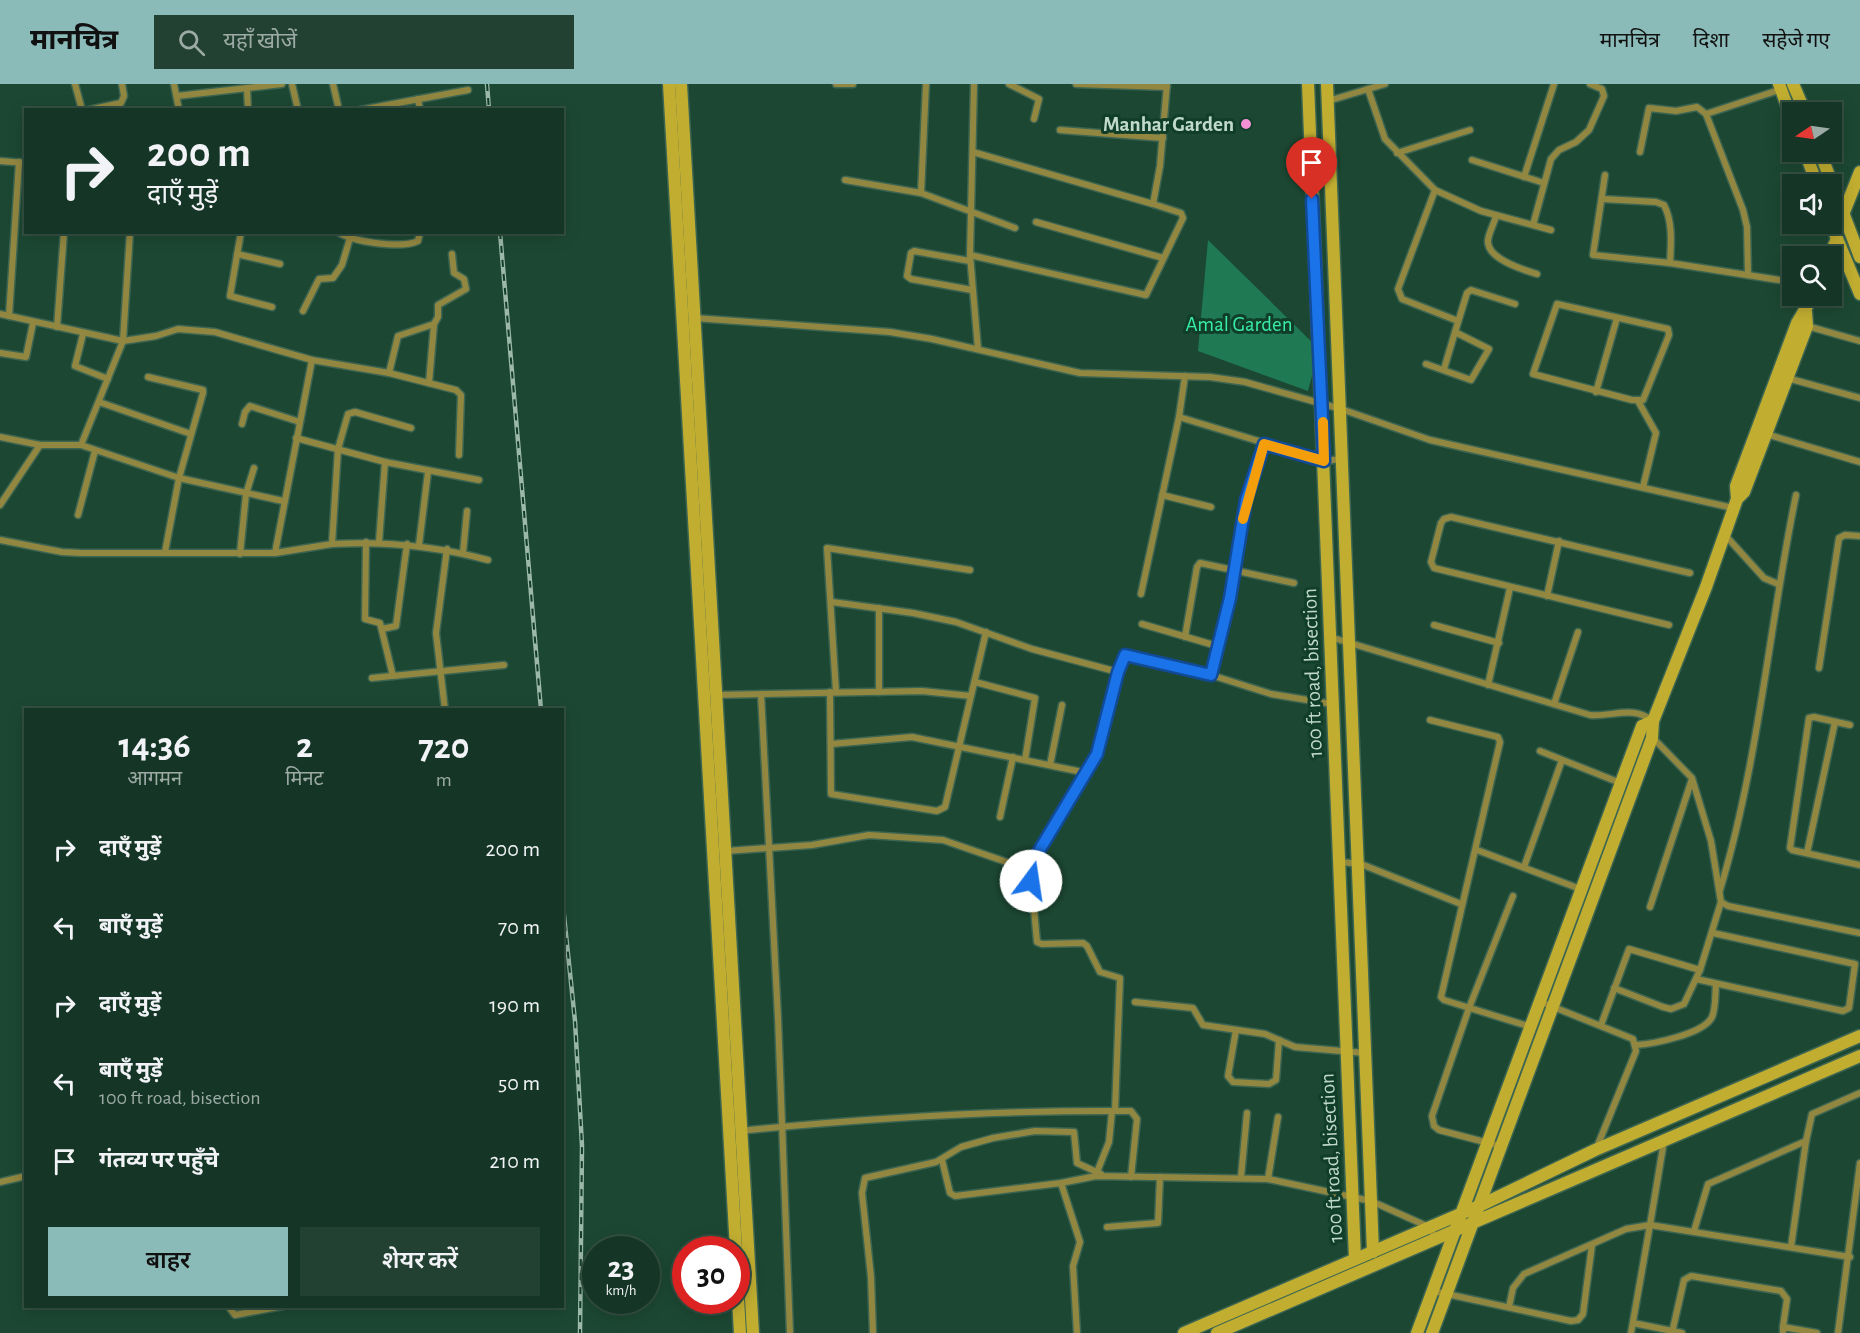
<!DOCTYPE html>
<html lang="hi">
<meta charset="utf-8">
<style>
:root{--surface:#153626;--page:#224132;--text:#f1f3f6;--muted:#9daba7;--line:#345043;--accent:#8bbbb9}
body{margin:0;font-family:"Alegreya Sans","Noto Sans Devanagari",sans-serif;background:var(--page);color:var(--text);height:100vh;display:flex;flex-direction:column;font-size:22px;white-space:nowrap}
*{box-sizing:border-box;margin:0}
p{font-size:20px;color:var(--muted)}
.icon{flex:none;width:33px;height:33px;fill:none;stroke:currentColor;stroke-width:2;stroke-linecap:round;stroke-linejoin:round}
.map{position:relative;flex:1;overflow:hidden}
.sheet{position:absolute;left:24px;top:624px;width:540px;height:600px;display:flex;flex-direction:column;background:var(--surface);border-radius:0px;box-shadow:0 3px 15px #0003,0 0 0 2px var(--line)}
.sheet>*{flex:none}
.hud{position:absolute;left:24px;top:24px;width:540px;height:126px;border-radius:0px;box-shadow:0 3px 15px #0003,0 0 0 2px var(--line);background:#153626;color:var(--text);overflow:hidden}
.needle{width:39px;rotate:257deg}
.controls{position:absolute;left:1782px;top:18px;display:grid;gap:12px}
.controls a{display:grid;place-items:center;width:60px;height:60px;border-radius:0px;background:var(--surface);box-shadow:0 3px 15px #0003,0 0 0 2px var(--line);font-size:30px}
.speed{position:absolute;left:582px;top:1152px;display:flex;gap:12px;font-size:30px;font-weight:700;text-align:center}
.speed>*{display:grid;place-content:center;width:78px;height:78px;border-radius:50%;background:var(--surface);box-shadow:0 3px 15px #0003,0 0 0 2px var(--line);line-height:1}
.speed small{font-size:15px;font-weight:400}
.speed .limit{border:9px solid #d22;background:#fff;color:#111}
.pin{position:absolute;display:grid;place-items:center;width:51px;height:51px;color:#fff;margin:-62px -26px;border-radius:50% 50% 50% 0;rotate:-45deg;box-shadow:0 0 6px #0007}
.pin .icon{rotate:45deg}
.me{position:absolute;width:66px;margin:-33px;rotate:14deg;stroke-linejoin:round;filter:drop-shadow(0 0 4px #0008)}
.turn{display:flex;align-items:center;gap:21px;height:126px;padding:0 24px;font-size:27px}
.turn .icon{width:78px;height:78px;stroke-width:2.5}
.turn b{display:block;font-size:42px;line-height:51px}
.eta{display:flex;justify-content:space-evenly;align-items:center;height:102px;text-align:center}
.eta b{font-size:36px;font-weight:600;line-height:42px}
.action{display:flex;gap:12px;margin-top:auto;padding:12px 24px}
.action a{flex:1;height:69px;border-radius:0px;background:var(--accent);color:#111;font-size:24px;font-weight:600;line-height:69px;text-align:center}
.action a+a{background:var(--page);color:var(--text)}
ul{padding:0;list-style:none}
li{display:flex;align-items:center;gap:18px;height:78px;padding:0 24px}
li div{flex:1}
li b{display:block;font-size:22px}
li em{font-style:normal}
header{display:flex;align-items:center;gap:36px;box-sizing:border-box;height:84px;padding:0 30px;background:var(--accent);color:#111}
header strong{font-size:28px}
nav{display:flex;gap:33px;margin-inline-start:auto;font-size:21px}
.search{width:420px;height:54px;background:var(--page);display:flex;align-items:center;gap:15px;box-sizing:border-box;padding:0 21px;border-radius:0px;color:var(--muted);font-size:22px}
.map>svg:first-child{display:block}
.green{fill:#1f7953}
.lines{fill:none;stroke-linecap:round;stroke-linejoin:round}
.street-casing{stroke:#3d6551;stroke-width:9}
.secondary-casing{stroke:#3d6551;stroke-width:15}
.street{stroke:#928740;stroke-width:6}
.secondary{stroke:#c1ae31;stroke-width:12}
.rail-casing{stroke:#9cb8a9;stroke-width:4.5}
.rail{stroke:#103e29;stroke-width:2;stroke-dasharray:7;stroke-linecap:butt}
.route-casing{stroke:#114b97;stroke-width:15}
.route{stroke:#1a73e8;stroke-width:10}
.slow{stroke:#f59e0b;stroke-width:10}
.poi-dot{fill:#f491d4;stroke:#103e29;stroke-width:2}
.labels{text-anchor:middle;stroke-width:6;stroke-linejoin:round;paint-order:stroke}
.poi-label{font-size:21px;font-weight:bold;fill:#c1d9cb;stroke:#103e29;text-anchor:end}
.park-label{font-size:21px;fill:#39eca3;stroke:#103e29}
.street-label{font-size:21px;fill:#c1d9cb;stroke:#103e29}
</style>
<header>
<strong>मानचित्र</strong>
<div class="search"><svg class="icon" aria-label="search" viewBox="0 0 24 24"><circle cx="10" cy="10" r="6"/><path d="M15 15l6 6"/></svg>यहाँ खोजें</div>
<nav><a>मानचित्र</a><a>दिशा</a><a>सहेजे गए</a></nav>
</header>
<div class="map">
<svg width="1860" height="1249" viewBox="0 0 1860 1249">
<rect width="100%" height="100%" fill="#1c4833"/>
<polygon class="green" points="1208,156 1319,265 1308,307 1198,267"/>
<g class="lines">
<g class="street-casing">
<g id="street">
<polyline points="75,0 82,26"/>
<polyline points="174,0 179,26"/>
<polyline points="292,0 298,26"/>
<polyline points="333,0 339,26"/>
<polyline points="836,0 853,0"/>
<polyline points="974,0 970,171 978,265"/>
<polyline points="1009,0 1039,15 1034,35"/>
<polyline points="1076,0 1167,3"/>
<polyline points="247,4 248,26"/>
<polyline points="1368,5 1385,55 1435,106 1481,127 1551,146"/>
<polyline points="177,12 282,0"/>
<polyline points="418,15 420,26"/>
<polyline points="1328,17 1385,0"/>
<polyline points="88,26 121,19 124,12 122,0"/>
<polyline points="360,26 468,6"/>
<polyline points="1706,30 1782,5"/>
<polyline points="1060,46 1163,54"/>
<polyline points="1640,68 1649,24 1676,27 1697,23 1706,30 1743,126 1747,143 1748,191"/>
<polyline points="1397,69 1470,46"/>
<polyline points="1472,76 1544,99"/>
<polyline points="0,77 26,79"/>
<polyline points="1605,91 1593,171 1670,179 1792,198"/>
<polyline points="1524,93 1554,0"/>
<polyline points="845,96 921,109 1015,144"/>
<polyline points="1435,106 1398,205 1402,215 1458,237"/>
<polyline points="921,109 926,0"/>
<path d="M 1603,115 L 1656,118 L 1664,121 C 1673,138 1671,160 1670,179"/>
<polyline points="1153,120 1160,82 1167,0"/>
<path d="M 1496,132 C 1494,140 1489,148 1488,156 C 1486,175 1524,186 1537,190"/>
<polyline points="1036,138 1163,174"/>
<polyline points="1533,141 1551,75 1559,66 1576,58 1589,46 1604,12 1602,5 1590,0"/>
<polyline points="130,148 123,257 156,252 178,245 215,248 312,276 389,289 456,306 461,311 459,371"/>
<polyline points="241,148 230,212 272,223"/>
<path d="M 338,148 C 353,158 401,165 418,157 L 420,148"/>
<polyline points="237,170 280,180"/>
<polyline points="970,171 1146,211 1183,134 1181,129 1153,120 973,68"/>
<polyline points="970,177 914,167 911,169 907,192 911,195 972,206"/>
<polygon points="1557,220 1668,245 1669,251 1643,316 1632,316 1533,290"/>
<polyline points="303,227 319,195 333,194 342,181 350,154"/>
<polyline points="0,230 123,257 81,361"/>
<polyline points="9,232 19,78"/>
<polyline points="694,234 890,248 932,255 1080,289 1210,293 1245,298 1341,325 1430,356 1733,424"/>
<polyline points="1807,242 1860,257"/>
<polyline points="57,243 64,148"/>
<polyline points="1455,248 1467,209 1471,206 1515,220"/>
<polyline points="83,250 75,282 108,295"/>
<polyline points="0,269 26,273 33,239"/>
<polyline points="1426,280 1471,296 1489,265 1455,248 1444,285"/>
<polyline points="389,289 398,252 434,240 438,233 438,221 466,205 464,195 454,189 452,170"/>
<polyline points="148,293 203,306 203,309 179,394 165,468"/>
<polyline points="1787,294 1860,314"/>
<polyline points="429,299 434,240"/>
<polyline points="1596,308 1617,234"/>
<polyline points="1638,317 1656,349 1643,403"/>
<polyline points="99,318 191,350"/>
<polyline points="1179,333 1324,377 1342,375"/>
<polyline points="242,340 245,328 250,322 300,338"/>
<path d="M 411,344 L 355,328 L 348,330 L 338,365 L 332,460 C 386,457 436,462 488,476"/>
<polyline points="1766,350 1860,378"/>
<polyline points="0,353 40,361 81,361 179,394 283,417"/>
<polyline points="296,354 385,378 479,396"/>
<polyline points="1162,411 1211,423"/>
<polyline points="0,421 40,361"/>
<polyline points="78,431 95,367"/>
<polyline points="1725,451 1764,494 1778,500"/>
<polyline points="0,456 62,468 81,469 275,469 332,460"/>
<polyline points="366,458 365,535 380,539 393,592"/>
<polyline points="379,458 385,378"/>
<polyline points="419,461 428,388"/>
<polyline points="275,469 312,276"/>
<polyline points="463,469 467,427"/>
<polyline points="240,470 246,410 254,384"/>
<polyline points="1141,510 1179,333 1185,292"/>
<polyline points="1547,512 1559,457"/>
<polyline points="832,518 913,529 956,538 1032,565 1118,588"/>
<polyline points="879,524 879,608"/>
<polyline points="1142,540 1217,562"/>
<polyline points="1434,541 1499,559"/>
<polyline points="1669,541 1434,484 1431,478 1441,439 1444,435 1451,433 1690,489"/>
<polyline points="382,545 396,542 407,460"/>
<polyline points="1185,553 1197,483 1200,479 1294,499"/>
<path d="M 1330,553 L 1590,631 C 1612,633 1634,621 1652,637"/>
<polyline points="1819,584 1839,454 1845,451 1860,452"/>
<polyline points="1211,591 1271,610 1332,620"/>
<polyline points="372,594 504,581"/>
<polyline points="975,598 1035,614 1025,676"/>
<polyline points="1488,601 1510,504"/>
<polyline points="830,608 831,710 937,727 945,723 971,612"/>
<polyline points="836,608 827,464 970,486"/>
<polyline points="761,610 778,934 790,1249"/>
<polyline points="714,611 922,607 971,612 986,548"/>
<polyline points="1554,620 1578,548"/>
<polyline points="445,626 436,549 447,465"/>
<polyline points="1430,636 1498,653 1500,658 1441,913 1444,916 1531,943"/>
<polyline points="1850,641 1814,633 1809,634 1790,764 1792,766 1860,781"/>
<polyline points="1653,654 1692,694 1711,757 1721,818 1728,822 1860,849"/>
<polyline points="831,660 912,653 1087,689"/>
<polyline points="1540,667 1623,700"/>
<polyline points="1050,681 1062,621"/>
<polyline points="1000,733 1013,673"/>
<polyline points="1477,766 1583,806"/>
<polyline points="726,767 812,761 869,751 943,756 1021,783 1030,782 1097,670 1118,588 1125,571 1211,591 1229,514 1246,416 1264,360"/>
<polyline points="1807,769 1835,638"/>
<polyline points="1340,778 1361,780 1461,820"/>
<polyline points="1030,782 1037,858 1042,860 1083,859 1087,862 1100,888 1120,894 1115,1027"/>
<polyline points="1524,783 1562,676"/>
<path d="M 1720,806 C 1759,677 1769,542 1796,411"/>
<polyline points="1650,823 1692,695"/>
<polyline points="1696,895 1843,927 1849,924 1855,880 1713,849"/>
<polyline points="1614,904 1663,923 1671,925 1684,920 1700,886 1721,818"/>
<polyline points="1135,918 1193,924 1203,941 1265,950 1295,963 1365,969"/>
<polyline points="1541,918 1633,955 1636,967 1597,1063"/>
<polyline points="1601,941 1629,865 1700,886"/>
<polyline points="1236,946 1228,992 1233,998 1269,1000 1276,996 1279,956"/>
<path d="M 1636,961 C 1653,960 1704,950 1712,933 C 1716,924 1715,910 1716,900"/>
<path d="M 739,1047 C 869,1034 1001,1026 1131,1027 L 1137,1035 L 1131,1093"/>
<polyline points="1664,1057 1650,1141 1850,1173"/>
<polyline points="1500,1062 1439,1046 1434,1042 1432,1032 1469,924 1513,812"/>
<polyline points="942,1076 950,1109 955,1112 1061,1099 1096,1092 1268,1095 1371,1117 1429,1143 1435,1153"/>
<polyline points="1097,1088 1109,1058 1112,1027"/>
<polyline points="1241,1093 1247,1029"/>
<polyline points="1268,1095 1278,1033"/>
<polyline points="0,1098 26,1092"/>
<polyline points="1061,1099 1080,1158 1073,1182 1077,1249"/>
<polyline points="1107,1143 1158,1139 1160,1093"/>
<polyline points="1694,1147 1708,1100 1806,1057"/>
<polyline points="1791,1163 1806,1057 1812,1030 1860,1009"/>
<polyline points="1433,1207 1571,1237 1578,1236 1583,1230 1592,1161"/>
<polyline points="228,1222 235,1231 283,1222"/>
<polyline points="1509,1223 1513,1204 1524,1190 1626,1145 1650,1141 1631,1249"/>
<polyline points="1633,1239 1682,1249"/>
<polyline points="873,1249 871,1193 862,1109 865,1094 936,1078 961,1063 993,1054 1035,1047 1074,1048 1077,1079 1101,1090"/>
<polyline points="1672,1249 1684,1196 1691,1192 1781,1207 1787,1215 1783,1243"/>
<polyline points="1783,1249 1783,1243 1817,1249"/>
<polyline points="1838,1249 1860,1079"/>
</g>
</g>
<g class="secondary-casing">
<g id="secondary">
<polyline points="669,0 736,1166"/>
<polyline points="681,0 753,1249"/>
<polyline points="1308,0 1355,1175"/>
<polyline points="1327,0 1373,1168"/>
<polyline points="1779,0 1792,35"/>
<polyline points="1793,0 1805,28"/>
<polyline points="1805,68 1817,100"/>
<polyline points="1820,68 1860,173"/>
<polyline points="1844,128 1860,88"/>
<polyline points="1831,140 1860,210"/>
<polyline points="1829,172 1837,155"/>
<polyline points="1737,415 1736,402 1797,239 1813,212"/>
<polyline points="736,1179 740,1249"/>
<polyline points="1184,1249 1479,1122 1595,1066 1860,952"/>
<polyline points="1217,1249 1860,972"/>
<polyline points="1417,1249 1642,642 1653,637"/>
<polyline points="1432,1249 1652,654 1653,637 1706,503 1737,415 1744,408 1807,242 1806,228"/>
</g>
</g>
<use href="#street" class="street"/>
<use href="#secondary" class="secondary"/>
<g class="rail-casing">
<g id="rail">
<polyline points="487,0 489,26"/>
<polyline points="500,148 541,626"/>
<polyline points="562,812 575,937 582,1062 580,1249"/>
</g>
</g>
<use href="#rail" class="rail"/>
</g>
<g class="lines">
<g class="route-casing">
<polyline id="route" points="1031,797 1030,782 1097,670 1118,588 1125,571 1211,591 1230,514 1246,416 1264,360 1324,377 1312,115"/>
</g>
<use href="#route" class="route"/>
<polyline class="slow" points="1243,435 1264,360 1324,377 1323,338"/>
</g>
<circle class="poi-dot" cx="1246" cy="40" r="6"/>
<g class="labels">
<g class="poi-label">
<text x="1234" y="47">Manhar Garden</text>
</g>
<g class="park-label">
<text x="1239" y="247">Amal Garden</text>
</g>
<g class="street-label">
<text transform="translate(1312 589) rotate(-92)" y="7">100 ft road, bisection</text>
<text transform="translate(1331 1074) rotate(-93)" y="7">100 ft road, bisection</text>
</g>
</g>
</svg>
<div class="controls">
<a><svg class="needle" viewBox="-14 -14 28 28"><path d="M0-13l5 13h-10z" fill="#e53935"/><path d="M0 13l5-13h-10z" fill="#9daba7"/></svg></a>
<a><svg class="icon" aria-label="sound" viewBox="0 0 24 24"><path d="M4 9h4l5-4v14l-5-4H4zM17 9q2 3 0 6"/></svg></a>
<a><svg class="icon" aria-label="search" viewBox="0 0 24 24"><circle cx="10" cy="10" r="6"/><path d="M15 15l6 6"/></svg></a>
</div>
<div class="speed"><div>23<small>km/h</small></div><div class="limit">30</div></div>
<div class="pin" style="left:1312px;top:115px;background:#d93025"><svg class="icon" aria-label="arrive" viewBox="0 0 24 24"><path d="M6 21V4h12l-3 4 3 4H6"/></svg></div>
<svg class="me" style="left:1031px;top:797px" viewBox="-20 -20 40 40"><circle r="19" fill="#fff"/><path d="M0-13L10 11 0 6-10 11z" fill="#1a73e8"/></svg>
<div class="hud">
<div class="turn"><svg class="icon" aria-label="right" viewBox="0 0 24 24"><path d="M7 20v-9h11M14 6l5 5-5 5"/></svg><div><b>200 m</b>दाएँ मुड़ें</div></div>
</div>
<section class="sheet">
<div class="eta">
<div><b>14:36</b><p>आगमन</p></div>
<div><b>2</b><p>मिनट</p></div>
<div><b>720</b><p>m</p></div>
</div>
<ul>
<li><svg class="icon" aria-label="right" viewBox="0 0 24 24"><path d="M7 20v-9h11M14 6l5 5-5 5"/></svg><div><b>दाएँ मुड़ें</b></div><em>200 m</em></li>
<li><svg class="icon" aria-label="left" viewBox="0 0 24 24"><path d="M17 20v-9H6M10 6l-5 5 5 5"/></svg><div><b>बाएँ मुड़ें</b></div><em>70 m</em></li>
<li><svg class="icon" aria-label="right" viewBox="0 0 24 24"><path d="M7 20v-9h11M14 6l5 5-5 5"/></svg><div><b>दाएँ मुड़ें</b></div><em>190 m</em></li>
<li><svg class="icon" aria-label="left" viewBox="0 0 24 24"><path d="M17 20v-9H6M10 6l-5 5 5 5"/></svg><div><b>बाएँ मुड़ें</b><p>100 ft road, bisection</p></div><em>50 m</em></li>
<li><svg class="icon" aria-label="arrive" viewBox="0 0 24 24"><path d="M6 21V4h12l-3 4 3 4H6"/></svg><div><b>गंतव्य पर पहुँचे</b></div><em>210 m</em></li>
</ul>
<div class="action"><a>बाहर</a><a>शेयर करें</a></div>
</section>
</div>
